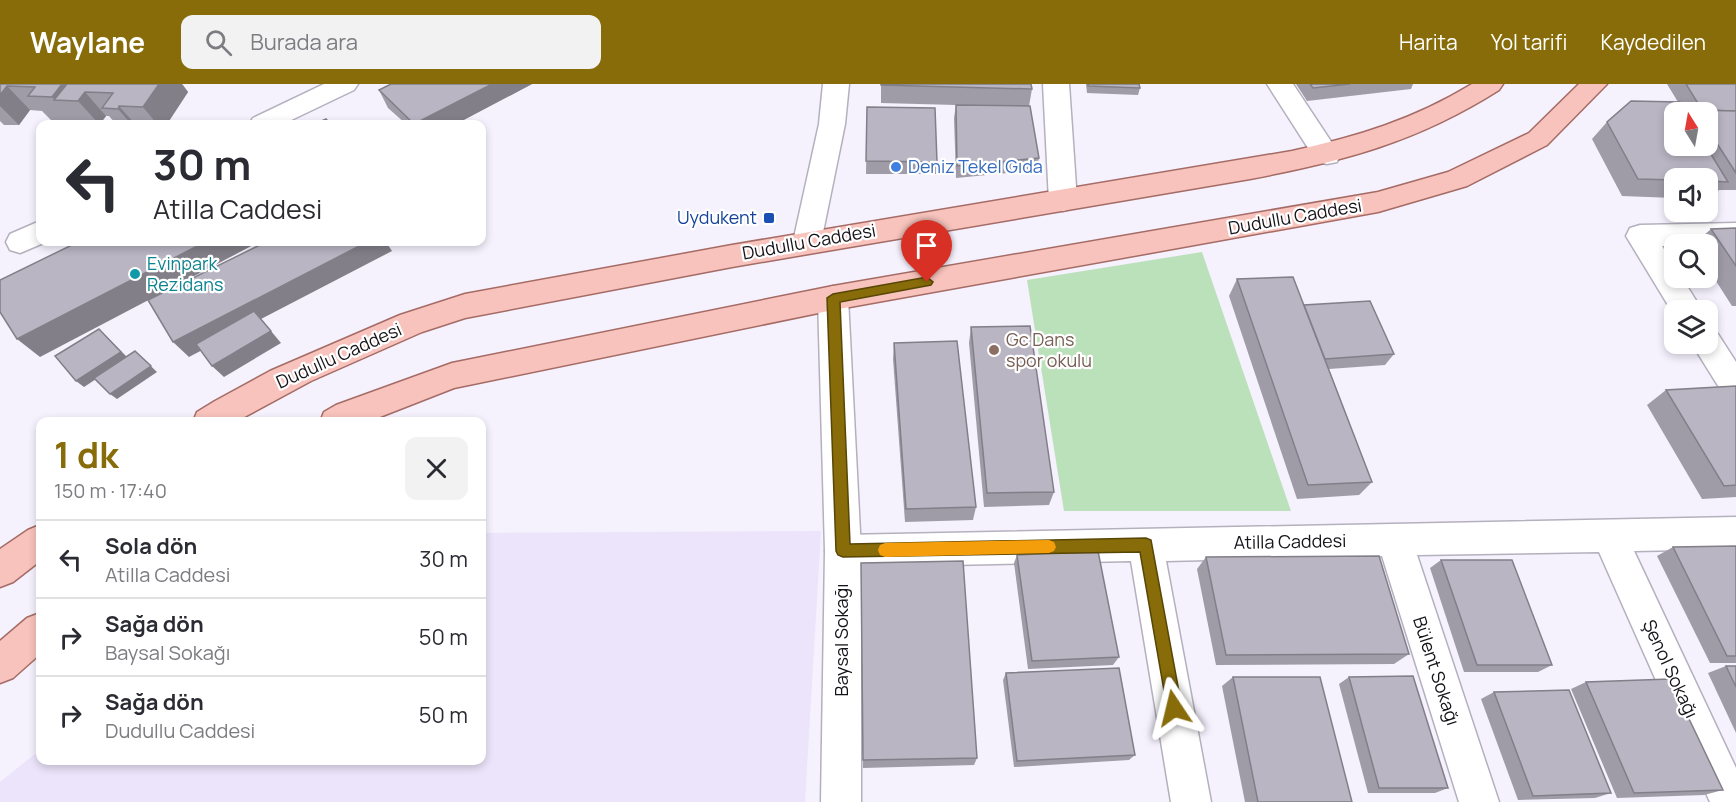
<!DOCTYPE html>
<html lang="tr">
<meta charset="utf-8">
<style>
:root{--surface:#fff;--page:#f2f2f3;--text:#2b2b33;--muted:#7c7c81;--line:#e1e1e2;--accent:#876c09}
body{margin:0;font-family:Manrope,sans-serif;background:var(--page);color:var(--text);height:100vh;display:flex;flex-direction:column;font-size:22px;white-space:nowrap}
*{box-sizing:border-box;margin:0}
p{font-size:20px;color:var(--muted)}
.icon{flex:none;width:33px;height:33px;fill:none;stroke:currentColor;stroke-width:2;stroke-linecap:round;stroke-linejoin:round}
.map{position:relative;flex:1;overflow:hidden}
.drawer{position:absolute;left:36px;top:333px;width:450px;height:348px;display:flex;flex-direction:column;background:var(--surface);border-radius:12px;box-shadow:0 3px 9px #0003}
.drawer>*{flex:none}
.guide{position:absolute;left:36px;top:36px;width:450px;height:126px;border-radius:12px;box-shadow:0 3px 9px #0003;background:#fff;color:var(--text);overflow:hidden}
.needle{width:39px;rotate:349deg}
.buttons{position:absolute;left:1664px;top:18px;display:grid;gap:12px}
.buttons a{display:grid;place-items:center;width:54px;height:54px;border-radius:12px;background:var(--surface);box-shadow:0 3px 9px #0003;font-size:30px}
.pin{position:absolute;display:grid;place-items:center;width:51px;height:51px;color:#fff;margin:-62px -26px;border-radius:50% 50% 50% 0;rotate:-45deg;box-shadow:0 0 6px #0007}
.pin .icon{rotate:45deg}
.me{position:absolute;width:66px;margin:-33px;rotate:350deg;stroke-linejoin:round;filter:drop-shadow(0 0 4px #0008)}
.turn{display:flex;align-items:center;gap:21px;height:126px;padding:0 18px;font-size:27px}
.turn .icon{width:78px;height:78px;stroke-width:2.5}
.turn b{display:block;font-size:42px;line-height:51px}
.round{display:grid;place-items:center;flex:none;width:63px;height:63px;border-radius:12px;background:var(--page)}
.summary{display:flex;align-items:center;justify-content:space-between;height:102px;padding:0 18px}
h1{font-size:36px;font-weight:700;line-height:45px;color:var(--accent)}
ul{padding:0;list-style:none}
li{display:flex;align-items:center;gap:18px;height:78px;padding:0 18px;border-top:2px solid var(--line)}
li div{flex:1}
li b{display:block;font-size:22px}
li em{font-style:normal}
header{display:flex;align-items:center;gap:36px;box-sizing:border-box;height:84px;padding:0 30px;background:var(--accent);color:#fff}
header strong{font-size:28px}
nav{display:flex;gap:33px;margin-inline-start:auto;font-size:21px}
.search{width:420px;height:54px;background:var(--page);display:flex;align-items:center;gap:15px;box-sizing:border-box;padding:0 21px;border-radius:12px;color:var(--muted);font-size:22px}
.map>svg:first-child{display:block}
.built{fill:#ece4fa}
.green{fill:#bbe1bb}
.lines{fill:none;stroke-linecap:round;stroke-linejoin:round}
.minor-casing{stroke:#b5b0be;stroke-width:3}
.tertiary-casing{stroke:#b5b0be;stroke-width:3}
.primary-casing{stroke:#a56b65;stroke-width:3}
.minor{fill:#fff;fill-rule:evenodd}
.tertiary{fill:#fff;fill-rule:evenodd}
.primary{fill:#f7c3bc;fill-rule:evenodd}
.wall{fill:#9f9ca8;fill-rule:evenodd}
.shaded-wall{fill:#827f88}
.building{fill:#b9b5c3;stroke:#827f88;stroke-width:1.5}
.route{fill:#876c09;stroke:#584606;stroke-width:1.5}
.slow{fill:#f59e0b}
.shop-dot{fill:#3f7fe0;stroke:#fff;stroke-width:2}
.transit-dot{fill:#1a4fb4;stroke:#fff;stroke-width:2}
.culture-dot{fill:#0f9aa8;stroke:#fff;stroke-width:2}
.education-dot{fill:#8d6e63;stroke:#fff;stroke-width:2}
.labels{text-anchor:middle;stroke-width:4.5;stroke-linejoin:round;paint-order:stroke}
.shop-label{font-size:18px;fill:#366cbe;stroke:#fff;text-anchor:start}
.street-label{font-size:18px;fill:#151318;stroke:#fff}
.transit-label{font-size:18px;fill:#164399;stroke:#fff;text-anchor:end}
.culture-label{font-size:18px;fill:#0d838f;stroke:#fff;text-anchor:start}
.education-label{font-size:18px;fill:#785e54;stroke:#fff;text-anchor:start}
</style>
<header>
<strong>Waylane</strong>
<div class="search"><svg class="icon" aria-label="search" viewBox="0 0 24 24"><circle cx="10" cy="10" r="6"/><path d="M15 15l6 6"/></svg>Burada ara</div>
<nav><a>Harita</a><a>Yol tarifi</a><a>Kaydedilen</a></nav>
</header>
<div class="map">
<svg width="1736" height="718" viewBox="0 0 1736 718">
<rect width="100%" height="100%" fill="#f5f1fd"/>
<polygon class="built" points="821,447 805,718 0,718 0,698 40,666 40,676 482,676 482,449"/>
<polygon class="green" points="1202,168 1291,427 1064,427 1027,196"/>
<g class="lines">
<g class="minor-casing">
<g id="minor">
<polygon points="324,0 358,0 354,6 283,40 249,40 253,34"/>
<polygon points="823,0 849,0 845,40 821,158 817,166 807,169 797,166 793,158 819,40"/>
<polygon points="1043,0 1069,0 1077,117 1073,124 1063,127 1053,124 1049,117"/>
<polygon points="1267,0 1293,0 1340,71 1337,78 1327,80 1317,78"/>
<polygon points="40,137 40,158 46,158 20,169 10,166 6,158 10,150"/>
<polygon points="1736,139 1736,161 1662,162 1674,181 1674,194 1682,194 1702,226 1674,226 1674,231 1626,152 1630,144 1640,141"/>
<polygon points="1707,247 1718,250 1736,278 1736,317 1725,313 1692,260 1707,260"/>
<polygon points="1736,433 1736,465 1634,467 1736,684 1736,718 1710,718 1599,468 1417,471 1499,718 1459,718 1382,472 1166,477 1211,718 1171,718 1131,477 861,483 861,718 821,718 825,467 831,456 843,451"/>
</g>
</g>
<g class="tertiary-casing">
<polygon id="tertiary" points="833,202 844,206 848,214 861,467 855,478 843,483 831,478 825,467 818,214 822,206"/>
</g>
<g class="primary-casing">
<g id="primary">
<path d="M 1472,0 L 1503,0 L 1499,6 C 1417,58 1344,77 1250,95 L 732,183 L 465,234 L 422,248 L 311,297 L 235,338 L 193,338 L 197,328 L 215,317 L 270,287 L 400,231 L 465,210 L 732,161 L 1292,67 C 1356,53 1415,35 1472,0 Z"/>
<polygon points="1579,0 1607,0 1547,61 1467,102 1378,128 833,226 454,304 367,338 320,338 324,328 336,321 452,279 833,202 1378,108 1448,88 1529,49"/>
<polygon points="40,441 40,477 13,498 0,503 0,465 28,446"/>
<polygon points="40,529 40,570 13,594 0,599 0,557 27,534"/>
</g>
</g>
<use href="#minor" class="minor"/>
<use href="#tertiary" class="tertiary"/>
<use href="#primary" class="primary"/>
</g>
<g class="wall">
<polygon points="0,0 182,0 188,8 167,40 116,40 109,32 106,32 100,40 76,40 74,37 51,36 42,27 30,26 19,41 4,41 0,37"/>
<polygon points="391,0 532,0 456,40 406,40 388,24 379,6"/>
<polygon points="881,0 1032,5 1029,22 1039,74 1037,86 956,94 954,34 956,21 881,19"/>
<polygon points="1086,0 1139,0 1140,4 1138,11 1087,9"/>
<polygon points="1296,0 1413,0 1411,5 1307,17"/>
<path d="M 1667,0 L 1736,0 L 1736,106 L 1719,106 L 1710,115 L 1707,115 L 1707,94 L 1674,94 L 1674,114 L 1622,112 L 1592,55 L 1607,38 L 1678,18 ZM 1674,28 L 1707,28 L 1707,62 L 1674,62 Z"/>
<polygon points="867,23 937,78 936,90 866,90"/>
<polygon points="1736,144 1736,222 1732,222 1707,183 1707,160 1694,160 1711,145"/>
<polygon points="1237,195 1304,221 1394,270 1385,281 1329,285 1372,398 1359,411 1297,415 1229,212"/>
<polygon points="971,243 1054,408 1049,421 984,423 969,259"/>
<polygon points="894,259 976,423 973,436 905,438 893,275"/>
<polygon points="1736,302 1736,413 1702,415 1647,321 1666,306"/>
<polygon points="1736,462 1736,579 1710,579 1657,472 1673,463"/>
<polygon points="1017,471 1119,573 1113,581 1028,585 1014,479"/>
<polygon points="1206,473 1409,570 1394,580 1216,581 1197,485"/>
<polygon points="1441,476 1552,581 1538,588 1464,588 1430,484"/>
<polygon points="861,479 977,674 974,681 863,684"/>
<polygon points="1726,582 1736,582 1736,649 1708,589"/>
<polygon points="1006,589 1135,671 1129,676 1014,683 1003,596"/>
<polygon points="1233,593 1352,718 1245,718 1222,602"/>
<polygon points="1349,593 1448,704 1435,709 1368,709 1339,600"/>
<polygon points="1586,598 1723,706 1704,711 1617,714 1571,605"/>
<polygon points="1494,608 1611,709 1595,714 1518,716 1481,615"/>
</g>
<g class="shaded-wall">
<polygon points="62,0 98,0 85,8 106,32 100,40 99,40 78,17 55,16 52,13"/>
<polygon points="159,0 182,0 188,8 167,40 157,40 143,23"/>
<polygon points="492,0 532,0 456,40 414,40"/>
<polygon points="7,2 30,26 19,41 0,22 0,11"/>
<polygon points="119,22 135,40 131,40 118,25"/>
<polygon points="205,158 259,158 40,273 17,255"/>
<polygon points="367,158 386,158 392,167 261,235 281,259 224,293 212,282 261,235 189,273 173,258"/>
<polygon points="99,245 128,274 84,303 76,297"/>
<polygon points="135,267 157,288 117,315 110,310"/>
</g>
<g class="building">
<polygon points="0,0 62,0 52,13 28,12 35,3 7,2 0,11"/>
<polygon points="67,0 159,0 143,23 119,22 118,25 102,24 113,9 85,8 78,17 54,16"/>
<polygon points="391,0 492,0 414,40 379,6"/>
<polygon points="881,0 1031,0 1032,5 881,1"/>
<polygon points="1088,0 1139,0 1140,4 1088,2"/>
<polygon points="1310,0 1350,0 1313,4"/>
<polygon points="1686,0 1736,0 1736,27 1702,26"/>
<polygon points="1631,17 1680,18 1686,28 1674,28 1674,62 1706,62 1728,98 1707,97 1707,94 1674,94 1674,96 1638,95 1607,38"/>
<polygon points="956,21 1030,22 1039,74 957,82"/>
<polygon points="867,23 935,24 937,78 866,77"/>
<polygon points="1696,26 1736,27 1736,89 1707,44 1707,28 1697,28"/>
<polygon points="326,35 331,40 315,40"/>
<polygon points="1736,144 1736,182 1711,145"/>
<polygon points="78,158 205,158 17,255 0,228 0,196"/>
<polygon points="266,158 367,158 173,258 148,216"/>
<polygon points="1293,193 1372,398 1308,401 1237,195"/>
<polygon points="1370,217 1394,270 1325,275 1304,221"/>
<polygon points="254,227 271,247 212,282 196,260"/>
<polygon points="1030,242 1054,408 987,409 971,243"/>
<polygon points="99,245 121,268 76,297 55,272"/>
<polygon points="957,257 976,423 906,425 894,259"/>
<polygon points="135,267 151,282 110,310 94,294"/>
<polygon points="1736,302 1736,401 1724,402 1666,306"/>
<polygon points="1736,462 1736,572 1727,572 1673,463"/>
<polygon points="1098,467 1119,573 1032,577 1017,471"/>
<polygon points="1379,472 1409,570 1226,571 1206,473"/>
<polygon points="1441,476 1512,476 1552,581 1477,581"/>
<polygon points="963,477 977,674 863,676 861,479"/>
<polygon points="1726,582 1736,582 1736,603"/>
<polygon points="1119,584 1135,671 1017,677 1006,589"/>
<polygon points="1413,592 1448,704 1379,704 1349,593"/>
<polygon points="1233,593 1320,593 1352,718 1258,718"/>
<polygon points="1670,595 1723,706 1634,709 1586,598"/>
<polygon points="1569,606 1611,709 1533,712 1494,608"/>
</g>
<polygon class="route" points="927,193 933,198 931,201 840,218 850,460 1146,454 1151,456 1182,624 1180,630 1174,632 1169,630 1167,624 1140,468 843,473 838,471 836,467 827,214 833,210"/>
<polygon class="slow" points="1049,456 1054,458 1056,463 1054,467 1049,469 885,473 880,471 878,466 880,461 885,459"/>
<circle class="shop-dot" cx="896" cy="83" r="6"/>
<rect class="transit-dot" x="763" y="128" width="12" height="12" rx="3"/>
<circle class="culture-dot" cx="135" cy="190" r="6"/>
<circle class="education-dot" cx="994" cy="266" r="6"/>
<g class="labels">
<g class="shop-label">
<text x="908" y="89">Deniz Tekel Gıda</text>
</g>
<g class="street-label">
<text transform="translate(1295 133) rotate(-10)" y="6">Dudullu Caddesi</text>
<text transform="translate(809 158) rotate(-10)" y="6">Dudullu Caddesi</text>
<text transform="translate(339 272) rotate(-24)" y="6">Dudullu Caddesi</text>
<text transform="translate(1290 458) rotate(-1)" y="6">Atilla Caddesi</text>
<text transform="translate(842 556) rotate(-90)" y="6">Baysal Sokağı</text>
<text transform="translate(1670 585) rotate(65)" y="6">Şenol Sokağı</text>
<text transform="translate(1436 587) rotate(72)" y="6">Bülent Sokağı</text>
</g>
<g class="transit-label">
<text x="757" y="140">Uydukent</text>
</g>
<g class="culture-label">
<text x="147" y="186">Evinpark<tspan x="147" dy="21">Rezidans</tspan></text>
</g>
<g class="education-label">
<text x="1006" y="262">Gc Dans<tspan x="1006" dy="21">spor okulu</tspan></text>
</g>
</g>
</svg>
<div class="buttons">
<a><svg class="needle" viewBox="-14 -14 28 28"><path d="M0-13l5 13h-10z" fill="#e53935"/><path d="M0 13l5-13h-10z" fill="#7c7c81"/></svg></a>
<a><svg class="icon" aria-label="sound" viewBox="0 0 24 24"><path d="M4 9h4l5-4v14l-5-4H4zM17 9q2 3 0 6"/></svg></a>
<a><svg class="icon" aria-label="search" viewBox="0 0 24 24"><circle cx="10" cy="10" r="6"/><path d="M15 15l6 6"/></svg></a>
<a><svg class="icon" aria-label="layers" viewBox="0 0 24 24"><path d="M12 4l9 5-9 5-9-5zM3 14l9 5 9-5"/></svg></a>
</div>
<div class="pin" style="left:927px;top:198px;background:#d93025"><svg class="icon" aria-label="arrive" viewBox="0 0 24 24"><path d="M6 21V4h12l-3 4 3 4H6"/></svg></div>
<svg class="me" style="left:1174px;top:624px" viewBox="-20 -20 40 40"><path d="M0-17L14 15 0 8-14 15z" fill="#876c09" stroke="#fff" stroke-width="4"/></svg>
<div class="guide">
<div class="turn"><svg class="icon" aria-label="left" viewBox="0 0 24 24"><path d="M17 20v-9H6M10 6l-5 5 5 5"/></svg><div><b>30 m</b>Atilla Caddesi</div></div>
</div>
<section class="drawer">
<div class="summary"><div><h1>1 dk</h1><p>150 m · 17:40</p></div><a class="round"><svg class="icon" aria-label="close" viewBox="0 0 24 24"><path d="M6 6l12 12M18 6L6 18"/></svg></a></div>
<ul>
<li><svg class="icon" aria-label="left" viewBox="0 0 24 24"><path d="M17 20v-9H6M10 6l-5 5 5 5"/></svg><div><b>Sola dön</b><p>Atilla Caddesi</p></div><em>30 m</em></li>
<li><svg class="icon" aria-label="right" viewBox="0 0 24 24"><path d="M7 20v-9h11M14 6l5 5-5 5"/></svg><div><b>Sağa dön</b><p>Baysal Sokağı</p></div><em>50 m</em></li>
<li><svg class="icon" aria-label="right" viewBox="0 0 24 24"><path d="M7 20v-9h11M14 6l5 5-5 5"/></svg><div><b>Sağa dön</b><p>Dudullu Caddesi</p></div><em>50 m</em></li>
</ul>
</section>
</div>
